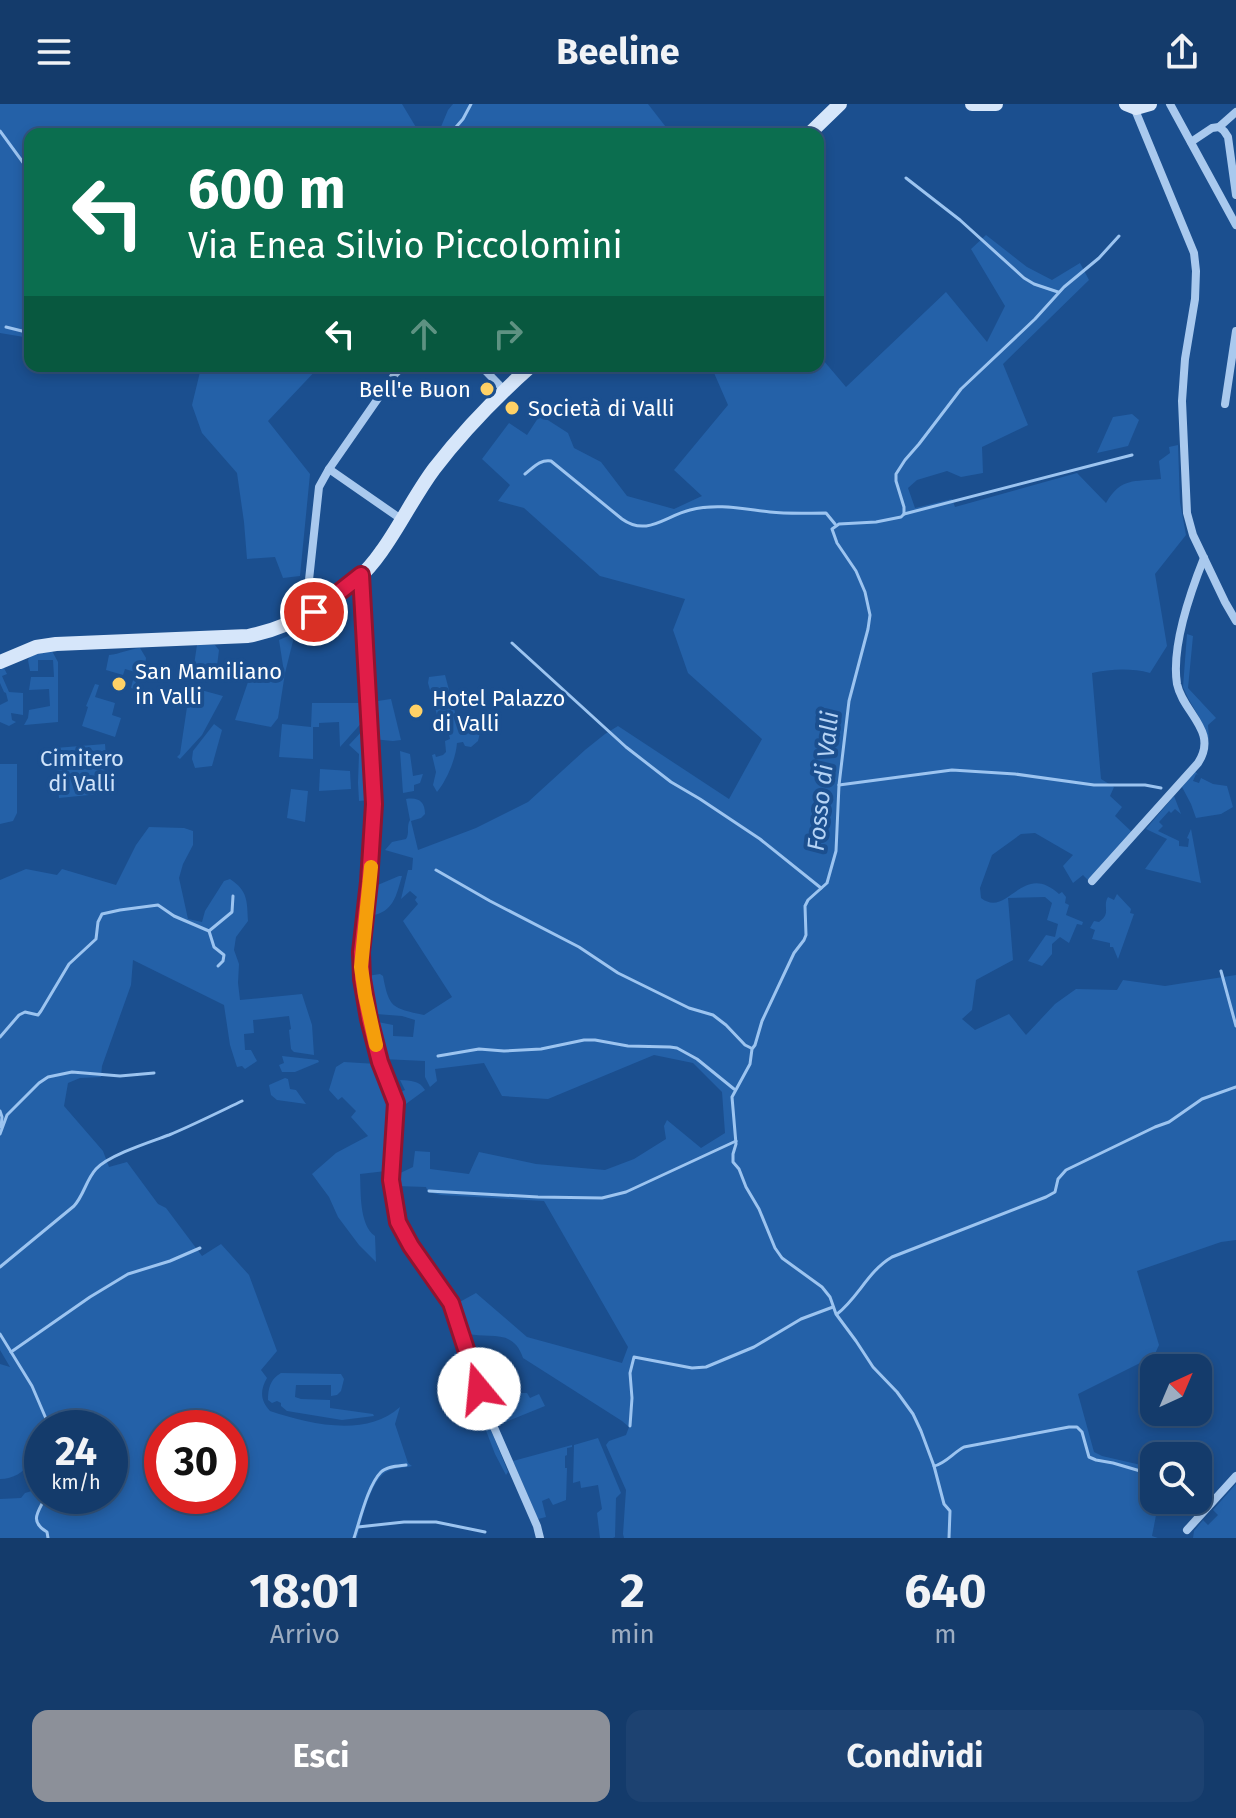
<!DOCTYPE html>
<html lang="it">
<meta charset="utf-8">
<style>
:root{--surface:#143b6b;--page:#1d4271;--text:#f1f3f6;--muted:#9dadc1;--line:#33557e;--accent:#8c9099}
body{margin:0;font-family:"Fira Sans",sans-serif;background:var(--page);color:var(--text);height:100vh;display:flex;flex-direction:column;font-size:30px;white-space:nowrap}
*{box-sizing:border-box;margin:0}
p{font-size:26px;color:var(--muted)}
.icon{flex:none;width:44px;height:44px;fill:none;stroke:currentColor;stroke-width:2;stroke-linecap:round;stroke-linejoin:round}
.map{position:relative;height:1434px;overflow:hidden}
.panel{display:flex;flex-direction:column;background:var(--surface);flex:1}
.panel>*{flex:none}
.top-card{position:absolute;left:24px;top:24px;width:800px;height:244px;border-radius:16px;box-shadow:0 4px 12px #0003,0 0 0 2px var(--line);background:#0b6e4f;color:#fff;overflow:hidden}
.needle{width:52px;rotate:44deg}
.buttons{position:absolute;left:1140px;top:1250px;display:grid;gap:16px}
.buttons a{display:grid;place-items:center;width:72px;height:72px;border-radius:16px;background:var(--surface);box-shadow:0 4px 12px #0003,0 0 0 2px var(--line);font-size:40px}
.speed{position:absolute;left:24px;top:1306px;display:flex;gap:16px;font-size:40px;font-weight:700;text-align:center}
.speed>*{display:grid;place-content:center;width:104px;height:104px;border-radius:50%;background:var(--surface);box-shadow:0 4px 12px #0003,0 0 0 2px var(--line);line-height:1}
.speed small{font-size:20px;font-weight:400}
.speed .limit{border:12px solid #d22;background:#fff;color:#111}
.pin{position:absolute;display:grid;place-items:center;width:68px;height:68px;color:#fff;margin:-34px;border:4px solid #fff;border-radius:50%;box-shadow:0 2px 8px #0007}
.me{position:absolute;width:88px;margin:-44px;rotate:343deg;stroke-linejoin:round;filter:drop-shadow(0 0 6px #0008)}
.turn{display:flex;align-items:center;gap:28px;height:168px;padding:0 32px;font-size:36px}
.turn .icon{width:104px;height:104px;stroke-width:2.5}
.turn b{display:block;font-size:56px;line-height:68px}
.lanes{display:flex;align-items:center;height:76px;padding:0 32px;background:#0003;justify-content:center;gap:40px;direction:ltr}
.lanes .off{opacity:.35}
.eta{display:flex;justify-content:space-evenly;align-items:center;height:136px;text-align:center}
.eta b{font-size:48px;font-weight:700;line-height:56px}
.primary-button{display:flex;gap:16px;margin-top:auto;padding:16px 32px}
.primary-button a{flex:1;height:92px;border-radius:16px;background:var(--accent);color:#fff;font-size:32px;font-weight:700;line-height:92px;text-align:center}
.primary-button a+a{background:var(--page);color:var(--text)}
header{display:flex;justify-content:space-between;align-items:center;height:104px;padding:0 32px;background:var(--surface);font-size:36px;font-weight:700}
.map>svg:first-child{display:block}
.green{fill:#2461a8;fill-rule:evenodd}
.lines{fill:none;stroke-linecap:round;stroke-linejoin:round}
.stream{stroke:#9cc4f0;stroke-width:3}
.minor{stroke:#a9c9ee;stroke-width:8}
.secondary{stroke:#d6e6fa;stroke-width:14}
.route-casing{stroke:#92132f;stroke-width:20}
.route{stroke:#e11d48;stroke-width:14}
.slow{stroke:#f59e0b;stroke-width:14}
.poi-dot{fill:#ffd166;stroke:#1b4f8f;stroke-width:3}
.labels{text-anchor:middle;stroke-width:8;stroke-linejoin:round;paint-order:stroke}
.poi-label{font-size:22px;fill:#fff;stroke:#1b4f8f;text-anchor:start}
.park-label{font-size:22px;fill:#cfe3fa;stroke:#1b4f8f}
.water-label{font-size:24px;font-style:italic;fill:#b5d3f5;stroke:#1b4f8f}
</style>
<header><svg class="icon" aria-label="menu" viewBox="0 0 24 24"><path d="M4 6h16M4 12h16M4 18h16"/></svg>Beeline<svg class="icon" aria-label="share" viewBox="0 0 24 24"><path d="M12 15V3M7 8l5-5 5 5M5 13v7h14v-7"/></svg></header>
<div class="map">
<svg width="1236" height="1434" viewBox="0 0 1236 1434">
<rect width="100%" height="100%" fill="#1b4f8f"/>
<g class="green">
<polygon points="0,0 402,0 420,30 30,30 30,234 0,229"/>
<polygon points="453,0 648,0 669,27 665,30 438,30 448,6"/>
<path d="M 986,131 L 1027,163 L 1052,176 L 1080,159 L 1089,176 L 1003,260 L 1028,321 L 982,343 L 983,369 L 961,373 L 947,367 L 917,376 L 908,384 L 915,404 L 952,395 L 955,403 L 1077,369 L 1106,399 C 1121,373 1134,378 1161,375 L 1159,357 L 1170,349 L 1169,343 L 1178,341 L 1180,398 L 1186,431 L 1155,470 L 1167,542 L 1150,569 C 1131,564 1111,565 1092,569 L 1101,675 L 1114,683 L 1110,692 L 1122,703 L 1115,712 L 1132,728 L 1089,777 L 1083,771 L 1073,779 L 1063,762 L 1073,751 L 1035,729 L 1021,730 L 992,751 L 980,784 L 981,794 C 1008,815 1022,756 1059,790 L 1062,788 L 1066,793 L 1065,799 L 1069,801 L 1066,811 L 1083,818 L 1082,821 L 1077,820 L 1069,839 L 1060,833 L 1052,840 L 1052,850 L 1042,862 L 1028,857 L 1046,831 L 1055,833 L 1058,820 L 1047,816 L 1052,799 L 1045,793 L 1008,794 L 1013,856 L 976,876 L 972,906 L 962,915 L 975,926 L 1009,910 L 1026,931 L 1055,900 L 1076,885 L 1117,886 L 1123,876 L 1165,882 L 1236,871 L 1236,1136 L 1221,1138 L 1137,1167 L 1159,1241 L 1154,1252 L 1078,1290 L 1094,1348 L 1102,1352 L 1154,1364 L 1154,1396 L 1177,1396 L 1158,1401 L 1152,1432 L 1158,1434 L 624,1434 L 623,1430 L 626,1386 L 606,1341 L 609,1337 L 626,1331 L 629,1323 L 622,1317 L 523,1254 C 513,1223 489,1236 466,1229 L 456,1200 L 476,1189 L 527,1233 L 622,1259 L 628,1243 L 544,1097 L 441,1091 L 428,1088 L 426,1083 L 396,1082 L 396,1071 L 413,1063 L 415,1047 L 430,1048 L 430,1065 L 469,1070 L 479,1048 L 536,1060 L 605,1066 L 634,1055 L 666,1035 L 664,1022 L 667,1016 L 701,1044 L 725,1029 L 722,988 L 693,959 L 654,951 L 548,995 L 502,992 L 484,959 L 435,965 L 437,977 L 430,983 L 425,973 L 425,957 L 382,955 L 374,923 L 378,918 L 393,921 L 393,932 L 413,933 L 415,916 L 402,912 L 376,910 L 371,904 L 367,872 L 380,870 L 383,872 C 389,904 392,904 424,911 L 452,893 L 403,817 L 418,800 L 415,796 L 417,793 L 410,787 L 401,795 L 408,766 L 412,766 L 413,754 L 385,746 L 392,738 L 406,735 C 410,729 406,722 410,716 L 406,695 C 418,693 425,697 425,710 L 421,714 L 411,717 L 418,746 L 476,724 L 528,698 L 585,646 L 605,630 L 618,622 L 729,695 L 762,635 L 688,569 L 673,526 L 685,495 L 600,472 L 524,404 L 498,397 L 510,381 L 482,355 L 509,319 L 527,331 L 540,311 L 568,329 L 574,344 L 601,358 L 627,392 L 674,405 L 702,392 L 674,366 L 728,301 L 711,262 L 818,262 L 818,250 L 846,283 L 946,188 L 987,238 L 1005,202 L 971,145 Z"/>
<polygon points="213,262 320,262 268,317 310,370 300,472 283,474 275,453 247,455 244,418 237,369 202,329 192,301 200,268"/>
<polygon points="1132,310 1139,316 1128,342 1097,349 1113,313"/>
<polygon points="295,529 285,569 278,614 271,623 235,616 248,578 269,570 284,568 279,536"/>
<polygon points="1187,530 1193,532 1188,584 1216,614 1208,621 1209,636 1199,613 1188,594 1183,583"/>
<polygon points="197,541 215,541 219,546 217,562 194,561"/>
<path d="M 140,544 L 146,554 L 143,576 L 137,574 L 134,585 L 131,584 L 135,568 L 125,565 L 123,571 L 106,566 L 109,551 C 120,550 129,545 140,544 Z"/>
<polygon points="52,547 58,558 58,618 25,621 24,621 28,614 29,606 50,602 49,585 29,586 31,573 54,573 53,556 38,556 38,567 30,567 28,556 31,551"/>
<polygon points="4,564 7,570 2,572 9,588 23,589 23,611 11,609 12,616 16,618 9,622 0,618 0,601 8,597 6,589 4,588 0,579 0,565"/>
<path d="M 445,571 L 456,612 L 469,610 L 482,620 L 478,637 L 471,643 L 465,642 L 463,638 L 457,639 C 456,654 447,676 437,688 L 433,681 L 436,668 L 432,651 L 435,650 L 436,653 L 443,651 L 446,648 L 445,637 L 450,635 L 446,618 L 439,618 L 428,579 L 429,573 Z"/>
<polygon points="95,580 99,581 95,593 115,599 112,611 121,614 115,633 82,622 88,603 86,602"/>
<polygon points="190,583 223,592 202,631 180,655 177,653 180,650"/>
<polygon points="391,595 401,636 393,637 372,635 371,598"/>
<polygon points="312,599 364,599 365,615 340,643 339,618 319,619 319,623 313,623 313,655 279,653 282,620 311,623"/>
<polygon points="214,620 222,626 212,662 195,664 192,655 193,647"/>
<polygon points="365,624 370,696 359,697 358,679 359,650 349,641"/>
<polygon points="105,640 109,689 59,694 55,644"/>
<polygon points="400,647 410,650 413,672 423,670 420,679 414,681 414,687 403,689"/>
<polygon points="0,660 17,660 17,709 13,717 0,720"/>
<polygon points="320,665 350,667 351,685 319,687"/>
<polygon points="1195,667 1198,671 1196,670 1193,677 1199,679 1201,674 1213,680 1227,682 1233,703 1221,710 1196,714 1191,700 1182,683"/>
<polygon points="291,685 308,687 305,718 287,714"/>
<polygon points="1174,692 1181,710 1175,705 1171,709 1169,707 1159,718 1163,722 1158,727 1179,737 1179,742 1188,743 1189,735 1187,734 1191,725 1201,779 1145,765 1167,735 1146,725"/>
<path d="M 149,723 L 184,724 L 193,727 L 193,741 L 183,760 L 179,774 L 188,815 L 202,818 L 205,807 L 224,777 L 230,775 C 248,787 247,797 248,817 L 236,833 L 234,846 L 239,860 L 238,879 L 240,896 L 302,890 L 312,921 L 314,951 L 294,948 L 291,945 L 289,926 L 291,925 L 289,912 L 253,916 L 254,929 L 244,930 L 245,946 L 251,946 L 257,957 L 245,965 L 242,962 L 237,963 L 230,941 L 224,901 L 133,856 L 131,881 L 102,962 L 101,973 L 80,974 L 68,979 L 64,1002 L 103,1047 L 109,1063 L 127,1058 L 158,1100 L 166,1104 L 202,1152 L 221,1140 L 249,1171 L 277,1247 L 261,1266 L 267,1274 C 260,1286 260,1296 270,1307 C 309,1320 366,1334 400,1303 L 395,1320 L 408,1359 L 412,1362 C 404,1364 393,1364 386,1368 C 371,1376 361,1418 357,1434 L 0,1434 L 0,1395 L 21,1394 L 25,1389 L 42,1384 L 42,1392 L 110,1392 L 110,1324 L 41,1324 C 40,1348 27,1375 0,1375 L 0,1260 L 10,1263 L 0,1246 L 0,776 L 26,765 L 57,771 L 62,765 L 116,781 L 136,741 ZM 230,1324 L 230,1392 L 162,1392 L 162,1324 Z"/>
<path d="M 399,772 L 402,772 C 396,792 394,808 370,812 L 373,783 Z"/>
<path d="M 1117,790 L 1131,805 L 1130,809 L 1134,810 L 1118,855 L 1113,843 L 1110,843 L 1110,839 L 1092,835 L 1095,826 L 1090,824 L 1094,817 L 1099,818 C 1112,809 1102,803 1108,793 L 1114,796 Z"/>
<polygon points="282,952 318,956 319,958 295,968 282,968 279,961 284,959"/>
<path d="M 344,958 L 377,960 L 394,1000 L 386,1067 L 360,1070 C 361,1088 359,1121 375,1132 L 376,1158 L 359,1141 L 338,1113 L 329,1093 L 312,1070 L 336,1049 L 368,1032 L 351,1013 L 356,1007 L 342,993 L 338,996 L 329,986 L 336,963 Z"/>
<polygon points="285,974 288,975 290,985 296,986 306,1000 277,996 271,991 269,981"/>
<path d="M 400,976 C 411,977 419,976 425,986 L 399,1005 L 398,989 L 405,986 Z"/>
<polygon points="454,1249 462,1249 465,1251 480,1299 508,1368 506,1371 495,1350 459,1256 455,1254"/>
<path d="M 281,1269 L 341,1270 L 344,1275 L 341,1287 L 337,1291 L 331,1292 L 331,1281 L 296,1281 L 295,1293 L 301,1295 L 330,1296 L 330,1304 L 373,1310 L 374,1312 L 342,1316 L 287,1307 L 281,1302 L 281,1299 L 277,1297 L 272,1299 L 268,1296 C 268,1285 270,1275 281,1269 Z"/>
<polygon points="518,1289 527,1289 530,1294 539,1290 545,1302 498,1321 489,1300 518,1292"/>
<polygon points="598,1334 621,1389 616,1394 615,1433 613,1434 600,1434 597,1409 602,1405 598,1381 581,1384 580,1377 573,1379 574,1341"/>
<polygon points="572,1341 572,1343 567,1344 567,1351 565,1352 565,1364 567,1364 566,1396 553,1401 549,1394 542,1397 546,1413 538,1415 513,1357"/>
<polygon points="1236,1380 1236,1434 1193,1434 1194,1427 1203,1416 1208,1421 1218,1411 1213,1406"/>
</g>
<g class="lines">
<g class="stream">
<polyline points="0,27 30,68"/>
<polyline points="450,30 463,15 471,0"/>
<polyline points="906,74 960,116 1024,174 1034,180 1058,188"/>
<polyline points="6,223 30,229"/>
<path d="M 525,370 C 533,364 540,355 551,357 L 622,415 C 647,433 665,412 690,406 C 717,399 743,405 770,408 C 789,410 807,409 826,409 L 835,420"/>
<polyline points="904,410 1132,351"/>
<polyline points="512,539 626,643 671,678 700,695 760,735 821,784"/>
<polyline points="839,681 952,666 1015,670 1094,681 1145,681 1161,684"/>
<polyline points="436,766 490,797 579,843 618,869 689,904 713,911 726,921 745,941 751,944"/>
<polyline points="209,827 214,843 224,851 223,857 218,862"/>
<polyline points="1221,867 1236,922"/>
<polyline points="0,933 19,911 25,908 38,911 41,907 69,860 96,835 98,818 102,810 120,806 158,801 174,812 209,827 232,808 233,792"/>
<polyline points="438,952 479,945 504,947 541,945 584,936 595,936 628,942 670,943 677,944 697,955 734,985"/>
<polyline points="0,1007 2,1013 1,1023"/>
<polyline points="0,1030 7,1011 39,979 48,973 72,968 120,972 154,969"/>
<polyline points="429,1087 538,1093 602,1094 626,1088 736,1037"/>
<path d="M 0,1163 L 74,1102 C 84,1091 86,1076 96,1065 C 109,1051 150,1038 169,1031 C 193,1021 217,1009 242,997"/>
<path d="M 837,1210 C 858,1194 868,1167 892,1153 L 1046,1093 L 1055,1088 L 1058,1075 L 1066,1066 L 1155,1023 L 1169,1018 L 1202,995 L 1236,983"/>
<polyline points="0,1230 32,1282 50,1324"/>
<polyline points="11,1248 90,1193 128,1170 170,1157 200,1144"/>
<polyline points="630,1322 632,1294 630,1269 634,1253 692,1264 706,1263 754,1243 801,1215 833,1203"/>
<path d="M 934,1362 C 945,1360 954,1348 964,1343 L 1069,1323 L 1077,1323 L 1082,1328 L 1089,1353 L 1096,1356 L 1113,1359 L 1154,1371"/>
<polyline points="1198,1380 1202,1381"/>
<path d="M 46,1392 C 39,1407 28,1417 47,1428 L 48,1434"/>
<polyline points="358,1423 404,1418 436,1418 485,1428"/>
<path d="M 354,1434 C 360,1416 368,1381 381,1368 C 387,1362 398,1362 406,1361"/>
<polyline points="949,1434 950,1407 944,1400 934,1362 921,1327 913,1310 897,1288 873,1263 856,1237 836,1210 830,1193 822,1183 782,1154 775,1144 759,1105 746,1083 739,1065 733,1058 733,1050 736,1040 732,993 750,960 752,945 755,941 762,917 794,849 804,836 806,831 805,802 808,796 827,779 836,747 839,681 849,597 868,525 870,511 865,488 856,467 837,439 832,425 839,420 876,418 901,413 904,410 904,403 896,377 896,370 905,356 919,340 961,285 1035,215 1064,183 1099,154 1119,132"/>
</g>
<g class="minor">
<polyline points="1170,0 1236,121"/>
<polyline points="1133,1 1194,149 1196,167 1195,195 1185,255 1182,297 1187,409 1193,431 1225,498 1236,517"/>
<polyline points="1219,23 1224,27 1228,33 1236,91"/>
<polyline points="1191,38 1212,24 1219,23 1236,8"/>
<polyline points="481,262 504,286"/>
<polyline points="1225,300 1236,227"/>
<polyline points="329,365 401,415"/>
<polyline points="361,471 374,700 369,778 361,863 372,928 382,962 396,999 391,1071 397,1115 407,1136 451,1199 486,1305 537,1422 540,1434"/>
<polyline points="305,513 319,383 329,365 395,270 403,262"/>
<path d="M 1092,777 L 1198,659 C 1219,627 1183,609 1177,580 C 1171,543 1190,489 1204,454"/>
<polyline points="1187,1426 1236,1372"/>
</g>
<g class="secondary">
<polyline points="972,0 996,0"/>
<polyline points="1126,0 1136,4 1150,0"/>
<polyline points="809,30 840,0"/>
<path d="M 0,558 L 36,543 L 56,540 L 248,532 C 298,522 352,490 381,448 C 400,422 414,392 434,365 C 463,327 495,294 531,262"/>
</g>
</g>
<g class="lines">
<g class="route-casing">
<polyline id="route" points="314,508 361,471 374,700 369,778 361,848 362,875 369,915 380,958 396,999 391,1076 398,1118 411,1142 451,1199 479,1285"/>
</g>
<use href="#route" class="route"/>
<polyline class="slow" points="371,763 361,863 365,891 376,941"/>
</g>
<g class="poi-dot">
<circle cx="487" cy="285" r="8"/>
<circle cx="512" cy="304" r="8"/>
<circle cx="119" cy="580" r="8"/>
<circle cx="416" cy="607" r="8"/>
</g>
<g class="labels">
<g class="poi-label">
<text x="471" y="293" text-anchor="end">Bell'e Buon</text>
<text x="528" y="312">Società di Valli</text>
<text x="135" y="575">San Mamiliano<tspan x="135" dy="25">in Valli</tspan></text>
<text x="432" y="602">Hotel Palazzo<tspan x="432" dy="25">di Valli</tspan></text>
</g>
<g class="park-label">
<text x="82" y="662">Cimitero<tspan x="82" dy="25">di Valli</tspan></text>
</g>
<g class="water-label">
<text transform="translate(823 677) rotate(-84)" y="8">Fosso di Valli</text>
</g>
</g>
</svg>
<div class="buttons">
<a><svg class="needle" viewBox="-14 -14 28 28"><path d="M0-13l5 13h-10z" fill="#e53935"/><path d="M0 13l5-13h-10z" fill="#9dadc1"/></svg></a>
<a><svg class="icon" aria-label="search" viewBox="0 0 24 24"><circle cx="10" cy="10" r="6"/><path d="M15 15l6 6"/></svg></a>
</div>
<div class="speed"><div>24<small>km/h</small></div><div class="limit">30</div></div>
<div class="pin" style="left:314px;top:508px;background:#d93025"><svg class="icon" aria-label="arrive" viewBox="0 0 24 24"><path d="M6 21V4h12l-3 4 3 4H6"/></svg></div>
<svg class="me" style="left:479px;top:1285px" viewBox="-20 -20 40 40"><circle r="19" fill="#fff"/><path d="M0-13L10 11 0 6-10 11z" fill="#e11d48"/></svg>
<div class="top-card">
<div class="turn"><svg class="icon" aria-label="left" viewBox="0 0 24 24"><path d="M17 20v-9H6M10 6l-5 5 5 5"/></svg><div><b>600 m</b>Via Enea Silvio Piccolomini</div></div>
<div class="lanes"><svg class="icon" aria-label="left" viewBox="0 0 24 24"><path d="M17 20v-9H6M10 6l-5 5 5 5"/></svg><svg class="icon off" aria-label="ahead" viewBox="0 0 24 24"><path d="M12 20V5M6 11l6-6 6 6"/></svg><svg class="icon off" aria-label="right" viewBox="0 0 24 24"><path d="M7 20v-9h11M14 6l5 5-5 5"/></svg></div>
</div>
</div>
<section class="panel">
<div class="eta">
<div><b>18:01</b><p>Arrivo</p></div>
<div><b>2</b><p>min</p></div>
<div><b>640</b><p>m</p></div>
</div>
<div class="primary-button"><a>Esci</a><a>Condividi</a></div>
</section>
